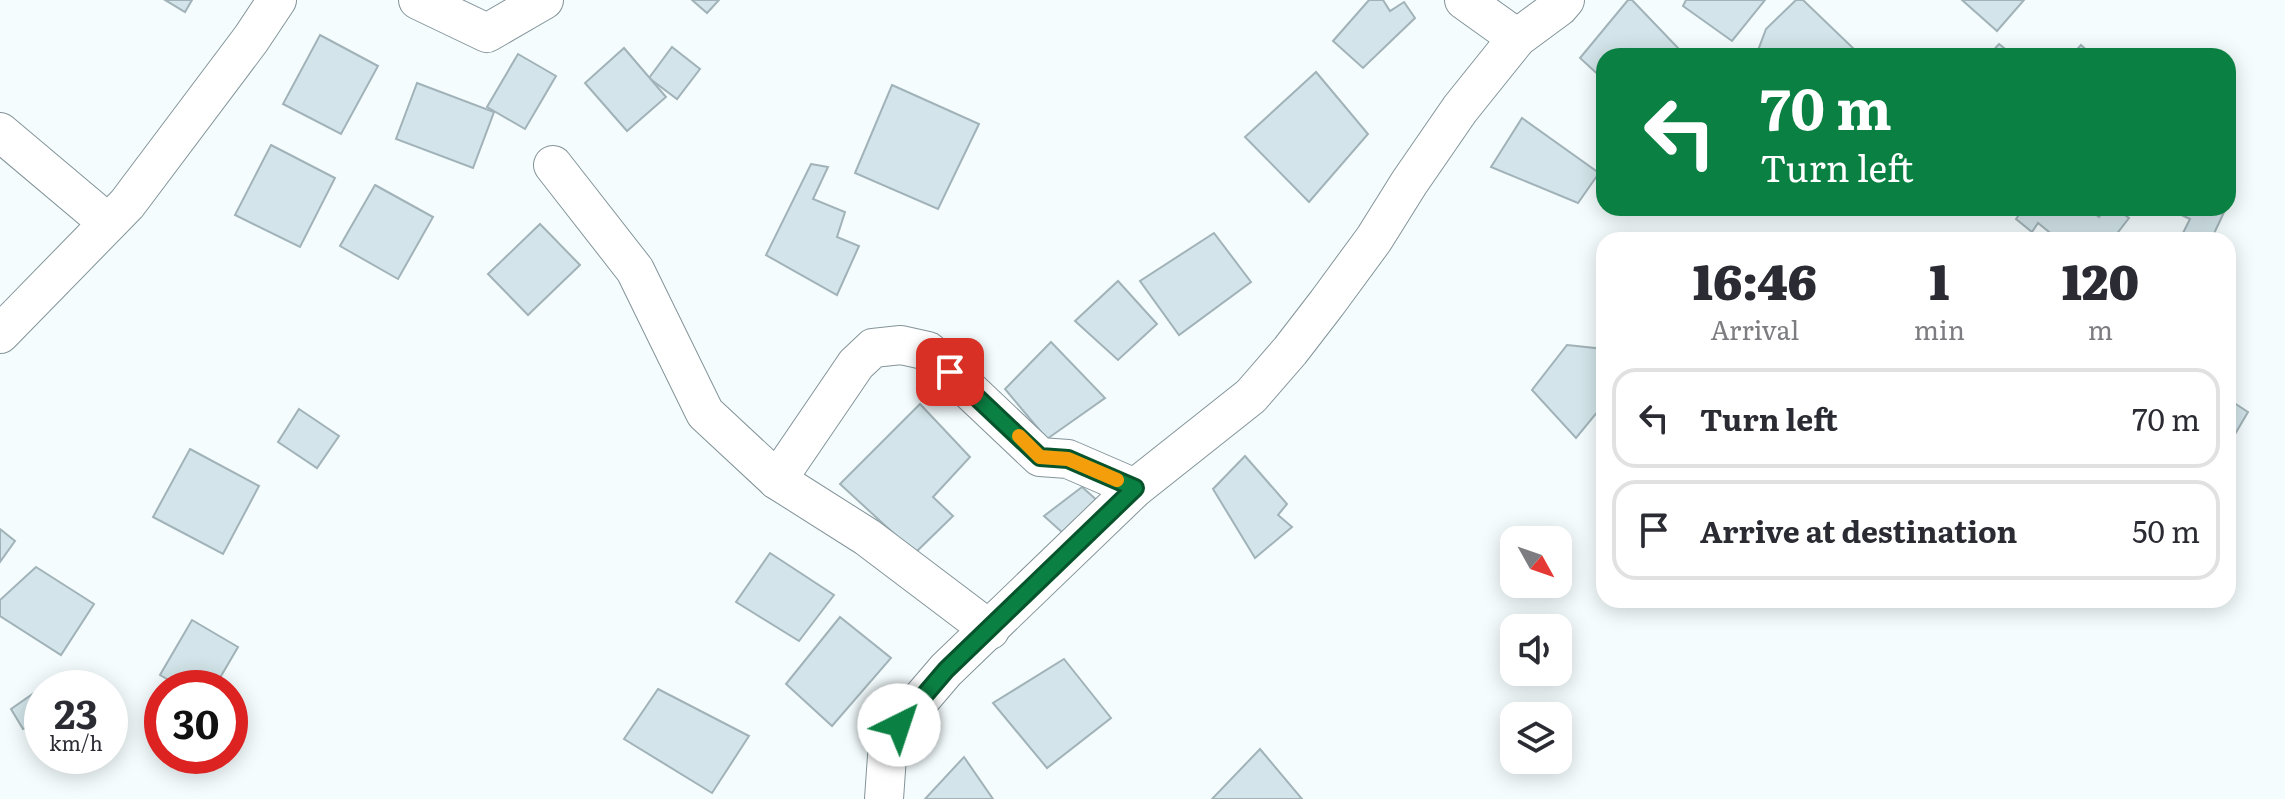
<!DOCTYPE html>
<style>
:root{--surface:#fff;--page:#f7f7f7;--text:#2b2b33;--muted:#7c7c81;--line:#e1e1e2}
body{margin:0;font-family:Literata,serif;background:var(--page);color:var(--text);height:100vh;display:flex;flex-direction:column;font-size:30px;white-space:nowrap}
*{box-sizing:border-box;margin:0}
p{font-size:26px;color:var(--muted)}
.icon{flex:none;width:44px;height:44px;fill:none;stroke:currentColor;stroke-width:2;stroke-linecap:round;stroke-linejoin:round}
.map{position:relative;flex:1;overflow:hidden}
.side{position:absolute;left:1596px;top:232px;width:640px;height:376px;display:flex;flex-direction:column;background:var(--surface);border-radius:24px;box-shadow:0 4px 20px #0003}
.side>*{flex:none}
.guide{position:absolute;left:1596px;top:48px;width:640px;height:168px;border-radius:24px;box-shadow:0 4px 20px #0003;background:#0b8043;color:#fff;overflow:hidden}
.needle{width:52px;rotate:130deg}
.fabs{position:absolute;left:1500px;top:526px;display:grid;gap:16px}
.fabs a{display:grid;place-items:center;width:72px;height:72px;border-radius:16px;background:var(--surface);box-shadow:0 4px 20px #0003;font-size:40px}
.speed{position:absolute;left:24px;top:670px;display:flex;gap:16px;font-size:40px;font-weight:700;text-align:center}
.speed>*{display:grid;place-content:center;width:104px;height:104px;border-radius:50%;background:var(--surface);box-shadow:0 4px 20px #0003;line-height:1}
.speed small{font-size:20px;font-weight:400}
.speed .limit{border:12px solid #d22;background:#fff;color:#111}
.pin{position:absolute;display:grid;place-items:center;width:68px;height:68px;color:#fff;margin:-34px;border-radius:16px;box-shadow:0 4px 12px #0006}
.me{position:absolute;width:88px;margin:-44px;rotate:41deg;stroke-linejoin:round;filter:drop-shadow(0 0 6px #0008)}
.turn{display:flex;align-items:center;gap:28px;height:168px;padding:0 32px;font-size:36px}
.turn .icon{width:104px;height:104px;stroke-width:2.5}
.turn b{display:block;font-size:56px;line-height:68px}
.eta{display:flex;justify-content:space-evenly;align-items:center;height:136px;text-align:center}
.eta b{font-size:48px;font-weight:800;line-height:56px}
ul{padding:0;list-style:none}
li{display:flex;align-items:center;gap:24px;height:100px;margin:0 16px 12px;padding:0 16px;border:4px solid var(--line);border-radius:24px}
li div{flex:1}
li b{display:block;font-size:30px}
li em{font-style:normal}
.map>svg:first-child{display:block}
.building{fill:#d3e5ea;stroke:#a1b3b8;stroke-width:2}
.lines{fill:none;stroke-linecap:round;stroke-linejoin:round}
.minor-casing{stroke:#839499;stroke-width:40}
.minor{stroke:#fff;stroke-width:38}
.route-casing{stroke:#07532c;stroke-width:20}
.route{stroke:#0b8043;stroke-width:14}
.slow{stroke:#f59e0b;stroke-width:14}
</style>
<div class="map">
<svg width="2285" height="799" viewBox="0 0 2285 799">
<rect width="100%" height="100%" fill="#f4fcfe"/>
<g class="building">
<polygon points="165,0 192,0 185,12"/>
<polygon points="692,0 719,0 707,13"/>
<polygon points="1369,0 1383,0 1390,11 1404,2 1415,18 1363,68 1333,41"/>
<polygon points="1628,0 1632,0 1678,48 1670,56 1604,56 1604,80 1580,58"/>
<polygon points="1686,0 1765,0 1732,41 1683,6"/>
<polygon points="1796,0 1803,0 1854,49 1848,56 1760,56 1757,53 1766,29"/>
<polygon points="1962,0 2024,0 1997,31"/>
<polygon points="320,35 378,66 341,134 283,104"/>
<polygon points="1999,44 2014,56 1988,56"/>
<polygon points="2081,45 2093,56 2071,56"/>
<polygon points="672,47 700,69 677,99 649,78"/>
<polygon points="624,48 666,97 627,131 585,83"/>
<polygon points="518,54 556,76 525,129 487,107"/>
<polygon points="1316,72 1368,134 1309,202 1245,137"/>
<polygon points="417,83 494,112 473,168 396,139"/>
<polygon points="892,85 979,124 938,209 855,173"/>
<polygon points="1522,118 1599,173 1578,203 1491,167"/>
<polygon points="271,145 335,178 300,247 235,215"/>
<polygon points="811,164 828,167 813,199 845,212 837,237 859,246 837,295 766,255"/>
<polygon points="375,185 433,217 398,279 340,246"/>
<polygon points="2024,208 2040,208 2045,212 2048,208 2088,208 2099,217 2106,208 2115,208 2129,218 2112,240 2050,240 2054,236 2038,223 2032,232 2016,219"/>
<polygon points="2174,208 2226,208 2211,240 2189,240 2181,237 2190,219 2173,211"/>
<polygon points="540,224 580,265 528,315 488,274"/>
<polygon points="1214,233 1251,282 1179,335 1140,281"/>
<polygon points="1118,281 1157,324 1118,360 1075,321"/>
<polygon points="1051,342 1105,398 1047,439 1005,389"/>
<polygon points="1567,345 1604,349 1604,404 1576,438 1532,390"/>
<polygon points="2228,399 2248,412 2228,446"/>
<polygon points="920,404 970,457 933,497 953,516 915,553 840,484"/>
<polygon points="299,409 339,436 317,468 278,442"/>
<polygon points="190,449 259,486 223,554 153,517"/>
<polygon points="1245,456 1287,504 1278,515 1292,527 1255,558 1213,489"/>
<polygon points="1082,487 1099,502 1064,534 1044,516"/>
<polygon points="0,529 15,541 0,562"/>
<polygon points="770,553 834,595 799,641 736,602"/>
<polygon points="36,567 94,604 61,655 0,616 0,600"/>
<polygon points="840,617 891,658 832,726 786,684"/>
<polygon points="192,620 238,647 214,688 182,688 160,675"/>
<polygon points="1064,659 1111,718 1047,768 993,703"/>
<polygon points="47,684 49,688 42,688 42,721 23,729 11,709"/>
<polygon points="658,689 749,736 712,793 624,739"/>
<polygon points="1260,749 1302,799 1212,799"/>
<polygon points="964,757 993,799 925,799"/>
</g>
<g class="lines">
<g class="minor-casing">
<g id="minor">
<polyline points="418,0 487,33 544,0"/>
<polyline points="1464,0 1517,38"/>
<polyline points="0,132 108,223"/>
<polyline points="553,165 635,270 705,413 777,480 867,537 990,630"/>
<polyline points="0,334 127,204 251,39 277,0"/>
<polyline points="777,480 856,364 873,348 901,345 928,351 1040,457 1068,459 1135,488"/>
<polyline points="884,799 887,756 899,725 946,670 1135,488 1251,396 1290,351 1327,303 1374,239 1409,183 1460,109 1517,38 1559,7 1565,0"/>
</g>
</g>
<use href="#minor" class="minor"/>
</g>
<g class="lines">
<g class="route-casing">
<polyline id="route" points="899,725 946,670 1135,488 1068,459 1040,457 950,372"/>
</g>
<use href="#route" class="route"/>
<polyline class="slow" points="1019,436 1040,457 1068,459 1117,480"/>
</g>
</svg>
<div class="fabs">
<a><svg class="needle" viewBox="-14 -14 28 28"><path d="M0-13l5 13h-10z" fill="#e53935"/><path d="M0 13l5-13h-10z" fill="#7c7c81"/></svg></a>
<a><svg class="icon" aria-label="sound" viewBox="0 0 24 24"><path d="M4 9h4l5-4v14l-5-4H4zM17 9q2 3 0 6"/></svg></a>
<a><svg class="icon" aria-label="layers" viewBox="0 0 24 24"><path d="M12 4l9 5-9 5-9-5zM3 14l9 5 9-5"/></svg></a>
</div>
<div class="speed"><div>23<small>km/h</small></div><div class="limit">30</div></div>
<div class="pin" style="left:950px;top:372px;background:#d93025"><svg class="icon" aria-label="arrive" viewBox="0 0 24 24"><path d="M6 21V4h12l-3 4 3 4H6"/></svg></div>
<svg class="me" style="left:899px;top:725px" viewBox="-20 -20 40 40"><circle r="19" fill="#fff"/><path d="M0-13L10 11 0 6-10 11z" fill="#0b8043"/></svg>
<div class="guide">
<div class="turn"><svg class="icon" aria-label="left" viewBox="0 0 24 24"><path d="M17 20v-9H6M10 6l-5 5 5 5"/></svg><div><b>70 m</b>Turn left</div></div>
</div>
<section class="side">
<div class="eta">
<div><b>16:46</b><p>Arrival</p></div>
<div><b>1</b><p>min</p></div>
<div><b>120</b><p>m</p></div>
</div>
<ul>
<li><svg class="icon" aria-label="left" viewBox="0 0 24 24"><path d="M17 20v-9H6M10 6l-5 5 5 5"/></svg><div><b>Turn left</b></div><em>70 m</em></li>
<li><svg class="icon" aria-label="arrive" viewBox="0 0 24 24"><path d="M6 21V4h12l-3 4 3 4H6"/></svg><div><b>Arrive at destination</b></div><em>50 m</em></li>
</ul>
</section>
</div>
